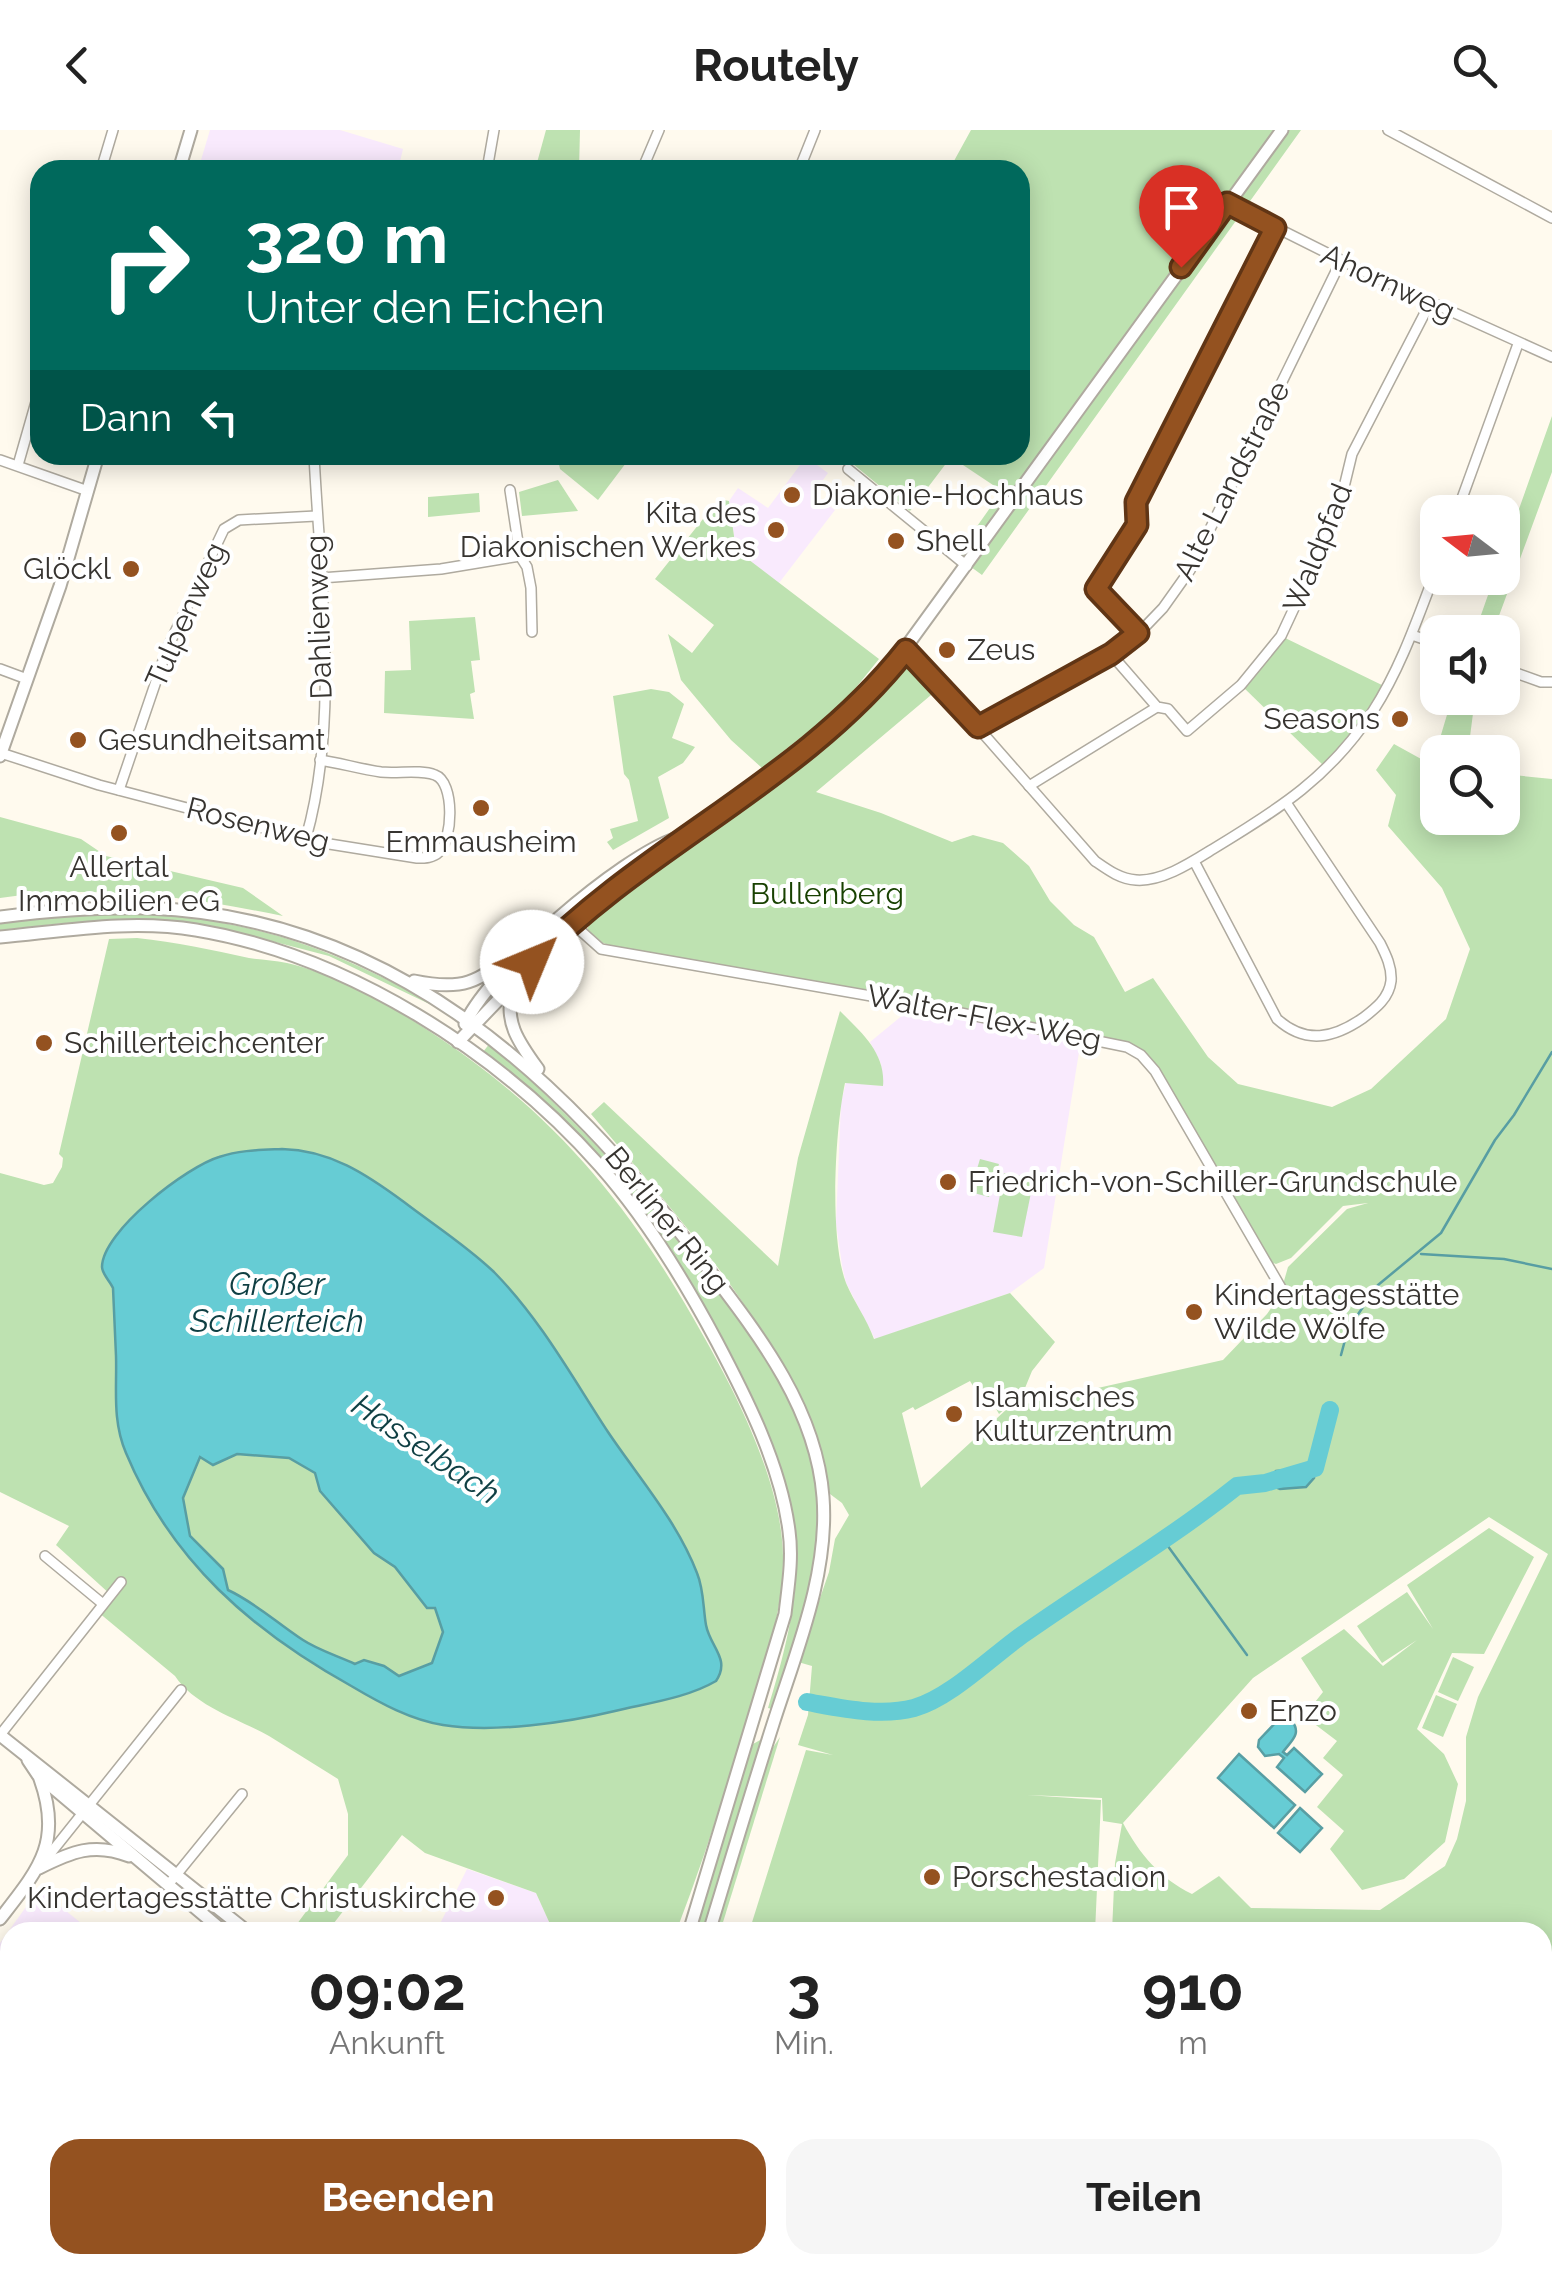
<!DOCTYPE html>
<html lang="de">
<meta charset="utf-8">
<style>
:root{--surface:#fff;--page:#f6f6f6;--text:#222;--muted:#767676;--accent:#945220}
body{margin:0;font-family:Raleway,sans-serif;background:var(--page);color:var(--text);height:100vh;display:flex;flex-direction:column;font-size:38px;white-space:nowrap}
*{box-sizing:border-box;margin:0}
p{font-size:32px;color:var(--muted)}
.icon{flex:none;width:55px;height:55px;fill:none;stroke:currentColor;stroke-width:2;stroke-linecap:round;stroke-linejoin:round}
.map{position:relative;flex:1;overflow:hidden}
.side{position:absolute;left:0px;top:1792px;width:1552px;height:352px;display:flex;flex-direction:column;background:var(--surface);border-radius:30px 30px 0 0;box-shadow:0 5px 25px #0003}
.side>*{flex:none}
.guide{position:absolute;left:30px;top:30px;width:1000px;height:305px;border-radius:30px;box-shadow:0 5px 25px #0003;background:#00695c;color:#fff;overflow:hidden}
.needle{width:65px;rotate:286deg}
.controls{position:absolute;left:1420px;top:365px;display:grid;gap:20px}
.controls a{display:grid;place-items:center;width:100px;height:100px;border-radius:20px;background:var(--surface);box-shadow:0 5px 25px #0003;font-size:50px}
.pin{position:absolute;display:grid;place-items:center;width:85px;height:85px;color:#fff;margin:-102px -42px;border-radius:50% 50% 50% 0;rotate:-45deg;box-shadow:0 0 10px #0007}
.pin .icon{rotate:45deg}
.me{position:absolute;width:110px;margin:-55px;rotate:45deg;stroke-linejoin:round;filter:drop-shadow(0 0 8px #0008)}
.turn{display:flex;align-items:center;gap:35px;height:210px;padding:0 50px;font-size:45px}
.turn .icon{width:130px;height:130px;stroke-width:2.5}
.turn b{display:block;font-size:70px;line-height:85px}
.then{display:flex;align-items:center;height:95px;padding:0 50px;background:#0003;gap:20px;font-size:38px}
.eta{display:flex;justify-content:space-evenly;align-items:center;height:170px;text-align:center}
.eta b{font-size:60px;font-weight:700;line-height:70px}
.primary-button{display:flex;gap:20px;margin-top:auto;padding:20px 50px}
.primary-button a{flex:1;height:115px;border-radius:30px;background:var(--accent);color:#fff;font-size:40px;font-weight:700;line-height:115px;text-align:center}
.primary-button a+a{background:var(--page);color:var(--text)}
header{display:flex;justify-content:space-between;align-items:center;height:130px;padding:0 50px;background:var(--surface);font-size:45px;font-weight:700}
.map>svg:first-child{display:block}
.education{fill:#f9eafd}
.green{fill:#bee2b1;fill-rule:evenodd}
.water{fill:#66ccd4;stroke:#589ea3;stroke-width:2.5;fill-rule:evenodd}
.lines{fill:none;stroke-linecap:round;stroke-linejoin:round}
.stream{stroke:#589ea3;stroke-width:2.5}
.river{stroke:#66ccd4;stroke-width:18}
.street-casing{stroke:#afaa9f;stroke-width:12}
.secondary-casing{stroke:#afaa9f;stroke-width:15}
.street{stroke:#fff;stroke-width:9}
.secondary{stroke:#fff;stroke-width:11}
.route-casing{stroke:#603515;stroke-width:25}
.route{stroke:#945220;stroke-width:18}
.poi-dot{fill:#945220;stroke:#fff;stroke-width:4}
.labels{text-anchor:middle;stroke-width:8;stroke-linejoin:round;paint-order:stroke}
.street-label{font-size:30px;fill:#373430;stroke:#fff}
.poi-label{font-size:30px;fill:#373430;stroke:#fff;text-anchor:start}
.park-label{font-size:30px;fill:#184101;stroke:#fff}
.water-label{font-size:32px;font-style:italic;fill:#0f3f43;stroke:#fff}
</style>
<header><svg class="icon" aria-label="back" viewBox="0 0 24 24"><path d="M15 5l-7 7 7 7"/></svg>Routely<svg class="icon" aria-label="search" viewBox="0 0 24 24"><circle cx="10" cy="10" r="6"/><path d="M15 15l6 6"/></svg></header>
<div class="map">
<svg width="1552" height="2143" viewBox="0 0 1552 2143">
<rect width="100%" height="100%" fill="#fffaee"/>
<g class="education">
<polygon points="210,0 340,0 403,19 398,40 198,40"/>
<polygon points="806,327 828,343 813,364 835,380 779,453 736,420 729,371 738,358 768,378"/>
<polygon points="915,875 1081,910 1044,1138 1010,1163 875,1209 846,1153 842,1135 836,1093 841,973 846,952 882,956 881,934 870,912"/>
<polygon points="467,1739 536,1763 550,1794 547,1802 436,1802"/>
<polygon points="39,1759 92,1802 10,1802 10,2086 0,2078 0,1813"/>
<polygon points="698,2135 869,2135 868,2143 696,2143"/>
</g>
<g class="green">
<polygon points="546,0 580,0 579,40 535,40"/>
<polygon points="971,0 1301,0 982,445 956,426 1002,361 951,327 910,381 842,325 1020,325 1020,40 949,40"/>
<polygon points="1552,286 1552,342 1493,502 1475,502 1494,448 1502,448 1503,424"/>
<polygon points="557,325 632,325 598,370 560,339"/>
<polygon points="558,350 578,381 522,386 519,362"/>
<polygon points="479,363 480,382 428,387 428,367"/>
<polygon points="719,369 729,371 736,420 879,529 841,576 762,638 731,610 681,550 668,504 692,523 714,495 655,449"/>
<polygon points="475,487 480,530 471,531 475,562 470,564 474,589 384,583 385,541 411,540 409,491"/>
<polygon points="1281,506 1386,557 1327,639 1241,555"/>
<path d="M 911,535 L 937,560 L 816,662 L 881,683 L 952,712 L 973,705 L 1003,713 L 1029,736 L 1050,771 L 1074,795 L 1094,807 L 1125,862 L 1153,848 L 1208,927 L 1238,954 L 1332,977 L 1371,959 L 1446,889 L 1470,819 L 1442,758 L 1388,696 L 1396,665 L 1376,640 L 1394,614 L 1432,635 L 1452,568 L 1475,568 L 1468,622 L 1438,622 L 1438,688 L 1502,688 L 1503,644 L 1552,649 L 1552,2143 L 1127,2143 L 1118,2135 L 1293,2135 L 1319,2138 L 1328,2135 L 1542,2135 L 1542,1802 L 1112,1802 L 1115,1733 L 1122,1694 L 1103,1691 L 1102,1668 L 1027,1665 L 1101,1670 L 1095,1802 L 749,1802 L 806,1620 L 833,1625 L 798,1615 L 808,1585 L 812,1536 L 798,1532 L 829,1442 L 835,1409 L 849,1385 L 842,1373 L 830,1364 C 799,1215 686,1097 591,984 L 604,972 L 778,1136 L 798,1028 L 840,881 C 861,902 886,923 883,956 L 845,953 C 835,1000 829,1108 846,1153 C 854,1172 867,1189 874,1209 L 1010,1163 L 1055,1212 L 1032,1241 L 1018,1275 L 1007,1277 L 999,1284 L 986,1261 L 978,1264 L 970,1251 L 915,1280 L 913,1277 L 902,1283 L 921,1358 L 1008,1278 L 1223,1230 L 1267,1184 L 1280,1165 L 1288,1137 L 1347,1079 L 1368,1073 L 1343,1076 L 1291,1128 L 1276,1134 L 1268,1131 L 1158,938 L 1144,921 L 1129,913 L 643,826 L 603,813 L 587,799 L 601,774 L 756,667 L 821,617 ZM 1489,1387 L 1548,1424 L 1478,1567 L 1466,1607 L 1466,1671 L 1457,1709 L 1445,1736 L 1380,1780 L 1251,1778 L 1219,1746 L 1192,1764 C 1160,1748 1140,1725 1123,1693 L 1253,1548 Z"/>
<polygon points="651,559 669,562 684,574 672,608 695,617 683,633 658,647 669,688 613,720 607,712 613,708 610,699 638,691 629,650 624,644 613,566"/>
<path d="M 0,687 L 81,709 L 106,726 L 243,758 L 283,786 C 191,767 94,754 0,768 Z"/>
<path d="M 113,783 C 238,783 338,818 444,881 L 329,826 L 213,796 L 151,790 L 65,793 L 0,800 L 0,792 Z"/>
<path d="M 137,808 C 176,812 212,820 249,828 C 261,830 274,830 287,833 C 306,837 325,845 344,852 C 375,864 401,883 429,901 C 554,982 632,1077 704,1207 C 738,1267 782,1355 783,1426 C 784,1482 764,1534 748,1587 C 726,1660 703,1732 676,1802 L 547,1802 L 550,1794 L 536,1763 L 425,1723 L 402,1705 L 327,1802 L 291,1802 L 348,1725 L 348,1684 L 338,1649 C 315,1635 292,1620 269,1606 C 237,1588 196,1577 175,1546 L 98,1482 L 111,1465 L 56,1415 L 69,1396 L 0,1362 L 0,1043 L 44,1055 L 53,1053 L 62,1037 L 63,1028 L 59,1024 L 109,809 Z"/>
<path d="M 490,913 C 576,990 652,1070 720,1163 C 767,1227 817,1298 818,1380 C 818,1449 792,1514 772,1579 L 768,1578 C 785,1523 800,1465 796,1406 C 793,1371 776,1337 764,1304 C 717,1182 645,1074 553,981 C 531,960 506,942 483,922 Z"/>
<polygon points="980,1029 999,1034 989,1067 970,1062"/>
<polygon points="1004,1043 1034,1048 1022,1107 993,1102"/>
<polygon points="1489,1398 1534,1427 1484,1524 1452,1523 1417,1599 1444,1624 1458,1654 1445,1712 1404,1749 1362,1760 1330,1719 1344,1701 1317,1677 1343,1645 1323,1628 1337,1611 1304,1586 1323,1562 1301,1528 1344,1499 1383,1536 1417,1510 1382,1533 1357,1496 1407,1462 1433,1499 1407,1455"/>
<polygon points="1453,1527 1474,1537 1458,1571 1438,1562"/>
<polygon points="1436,1565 1457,1574 1443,1607 1422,1598"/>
<polygon points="780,1607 720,1802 715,1802 772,1619"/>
<polygon points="762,1609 704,1802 695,1802 753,1614"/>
</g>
<g class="water">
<path d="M 282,1019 C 330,1020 366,1044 404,1072 C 434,1095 467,1116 494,1142 C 541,1190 572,1247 608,1302 C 639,1348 677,1391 697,1443 C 704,1460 703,1478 706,1495 C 710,1517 731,1529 716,1551 C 687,1568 648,1573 615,1581 C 565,1593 494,1603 443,1595 C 411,1590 380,1573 353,1557 C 252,1501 171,1431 126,1323 C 112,1290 117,1259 116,1226 C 115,1203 114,1180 113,1158 C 110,1151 102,1144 102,1137 C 102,1101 188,1036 219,1027 C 240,1020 260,1020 282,1019 ZM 237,1324 L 289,1328 L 315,1343 L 320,1361 L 374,1423 L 395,1437 L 427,1478 L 435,1478 L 443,1502 L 432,1533 L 399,1546 L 384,1536 L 364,1530 L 355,1534 C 338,1526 318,1520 303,1510 C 277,1493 256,1473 228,1460 L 223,1439 L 190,1406 L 183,1368 L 200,1327 L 213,1335 Z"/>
<polygon points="1315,1338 1314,1348 1306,1357 1280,1359 1265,1353 1276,1341"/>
<path d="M 1280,1588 L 1292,1591 C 1302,1604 1291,1611 1283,1622 L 1287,1625 L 1294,1618 L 1322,1644 L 1305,1662 L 1277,1637 L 1284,1628 L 1279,1624 L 1265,1626 L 1258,1617 L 1259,1610 Z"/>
<polygon points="1239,1624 1295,1675 1274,1698 1218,1648"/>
<polygon points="1300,1678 1322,1698 1300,1722 1278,1703"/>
</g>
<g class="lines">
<g class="stream">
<polyline points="1421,1124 1504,1129 1552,1139"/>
<polyline points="1341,1225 1348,1199 1378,1155 1441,1103 1495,1010 1514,985 1552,922"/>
<polyline points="1162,1408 1247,1525"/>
</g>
<path class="river" d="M 807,1572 C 841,1578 880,1587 914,1578 C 950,1568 991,1527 1022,1505 C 1093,1455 1169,1410 1237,1356 L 1265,1353 L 1315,1338 L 1330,1280"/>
<g class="street-casing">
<g id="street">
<polyline points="1388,0 1552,88"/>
<polyline points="101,40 113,0"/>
<polyline points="487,40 494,0"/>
<polyline points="642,40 659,0"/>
<polyline points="799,40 815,0"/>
<polyline points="1227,73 1375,147 1552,227"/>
<polyline points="0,330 88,361"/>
<polyline points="18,335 40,258"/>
<polyline points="848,339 967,436"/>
<polyline points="510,360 520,426 527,437 531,458 532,502"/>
<polyline points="1457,382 1518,214"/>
<polyline points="321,448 441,439 520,426"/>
<polyline points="1139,503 1096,459 1137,395 1136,371 1275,99"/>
<polyline points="1412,505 1438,514"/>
<path d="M 906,520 L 938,552 L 1095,731 C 1108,740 1120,749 1136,750 C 1162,752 1192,732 1213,719 C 1279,679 1330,647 1373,581 C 1402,536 1419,484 1438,435"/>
<polyline points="1111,524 1157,577 1168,579 1187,601 1241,555 1281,506 1337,386 1352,324 1430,173"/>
<polyline points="1502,538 1541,552 1552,552"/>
<polyline points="0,539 27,549"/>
<polyline points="978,597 1111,524 1139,503 1163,478 1190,440 1341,131"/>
<path d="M 1,623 L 99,655 L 317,712 L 417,728 C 425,728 433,728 439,722 C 453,710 455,652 435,645 C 420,639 398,644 381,642 C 360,639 340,633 320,630"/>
<polyline points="1029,656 1157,577"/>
<polyline points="119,660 167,519 224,399 239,390 316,386"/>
<path d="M 306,708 C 340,589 320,448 314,325"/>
<path d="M 1194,731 L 1277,889 C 1306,915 1334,908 1363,888 C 1376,878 1389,868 1391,851 C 1392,837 1386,825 1380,813 L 1287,674"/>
<polyline points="563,785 601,819 917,874 1127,917 1141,925 1155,941 1284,1163"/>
<polyline points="45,1426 103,1474"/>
<polyline points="0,1605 121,1452"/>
<polyline points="42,1734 181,1560"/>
<polyline points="168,1755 242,1664"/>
<polyline points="0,2096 10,2097"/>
<polyline points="56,2135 66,2143"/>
<polyline points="920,2135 942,2143"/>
<polyline points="357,2143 360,2135"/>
<polyline points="878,2143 880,2135"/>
</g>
</g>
<g class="secondary-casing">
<g id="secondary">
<polyline points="179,40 191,0"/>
<polyline points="0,626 60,456 98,325"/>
<path d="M 0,787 C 49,781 98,777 148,778 C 392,787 560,945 700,1128 C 754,1199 816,1275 823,1367 C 829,1444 796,1522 773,1594 C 751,1663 730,1733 709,1802"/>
<path d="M 0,807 C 65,801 130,789 196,800 C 347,825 499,922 600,1036 C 646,1088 684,1150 717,1212 C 747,1269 781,1336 789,1401 C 793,1429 788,1457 785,1484 L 689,1802"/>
<path d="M 414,851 C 462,861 478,853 514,822"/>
<path d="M 514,857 C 502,890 519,913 538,939"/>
<path d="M 465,894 C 489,840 620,727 677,708"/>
<polyline points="458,912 571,794 686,705 771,649 857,577 885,546 1282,0"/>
<polyline points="0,1605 248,1802"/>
<polyline points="28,1630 38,1645 224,1802"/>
<path d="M 39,1738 C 71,1722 94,1712 129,1726"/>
<path d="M 0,1789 C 38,1740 63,1713 40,1649"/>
<polyline points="590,2143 593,2135"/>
<polyline points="607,2143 610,2135"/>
</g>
</g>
<use href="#street" class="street"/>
<use href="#secondary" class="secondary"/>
</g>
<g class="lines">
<g class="route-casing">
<path id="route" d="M 532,832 C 646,714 803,651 906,520 L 978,597 L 1111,524 L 1138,503 L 1096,459 L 1137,395 L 1136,372 L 1275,98 L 1227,73 L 1181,137"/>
</g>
<use href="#route" class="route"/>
</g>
<g class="poi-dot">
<circle cx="792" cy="365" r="10"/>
<circle cx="776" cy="400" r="10"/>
<circle cx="896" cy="411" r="10"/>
<circle cx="131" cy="439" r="10"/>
<circle cx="947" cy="520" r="10"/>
<circle cx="1400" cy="589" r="10"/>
<circle cx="78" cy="610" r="10"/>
<circle cx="481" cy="678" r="10"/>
<circle cx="119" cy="703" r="10"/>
<circle cx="44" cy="913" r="10"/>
<circle cx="948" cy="1052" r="10"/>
<circle cx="1194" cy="1182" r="10"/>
<circle cx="954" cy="1284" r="10"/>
<circle cx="1249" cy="1581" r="10"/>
<circle cx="932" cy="1747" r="10"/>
<circle cx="496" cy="1768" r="10"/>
</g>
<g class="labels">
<g class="street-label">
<text transform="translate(1388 153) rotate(25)" y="10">Ahornweg</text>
<text transform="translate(1232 351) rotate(-63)" y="10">Alte Landstraße</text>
<text transform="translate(1318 418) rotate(-68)" y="10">Waldpfad</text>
<text transform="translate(186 485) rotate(-66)" y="10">Tulpenweg</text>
<text transform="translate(319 487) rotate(-92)" y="10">Dahlienweg</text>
<text transform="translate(258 695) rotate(14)" y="10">Rosenweg</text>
<text transform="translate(984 888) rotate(11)" y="10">Walter-Flex-Weg</text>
<text transform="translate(667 1090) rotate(51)" y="10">Berliner Ring</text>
</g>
<g class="poi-label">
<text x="812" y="375">Diakonie-Hochhaus</text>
<text x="756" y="393" text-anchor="end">Kita des<tspan x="756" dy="34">Diakonischen Werkes</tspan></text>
<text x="916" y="421">Shell</text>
<text x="111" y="449" text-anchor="end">Glöckl</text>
<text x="967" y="530">Zeus</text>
<text x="1380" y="599" text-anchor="end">Seasons</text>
<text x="98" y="620">Gesundheitsamt</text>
<text x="481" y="722" text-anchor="middle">Emmausheim</text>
<text x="119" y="747" text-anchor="middle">Allertal<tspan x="119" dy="34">Immobilien eG</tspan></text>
<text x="64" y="923">Schillerteichcenter</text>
<text x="968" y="1062">Friedrich-von-Schiller-Grundschule</text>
<text x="1214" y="1175">Kindertagesstätte<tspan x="1214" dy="34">Wilde Wölfe</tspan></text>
<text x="974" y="1277">Islamisches<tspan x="974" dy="34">Kulturzentrum</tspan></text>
<text x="1269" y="1591">Enzo</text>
<text x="952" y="1757">Porschestadion</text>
<text x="476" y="1778" text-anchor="end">Kindertagesstätte Christuskirche</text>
</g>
<g class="park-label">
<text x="827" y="774">Bullenberg</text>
</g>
<g class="water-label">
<text x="277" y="1165">Großer<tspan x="277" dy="37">Schillerteich</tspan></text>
<text transform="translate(426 1319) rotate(34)" y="11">Hasselbach</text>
</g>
</g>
</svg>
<div class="controls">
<a><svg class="needle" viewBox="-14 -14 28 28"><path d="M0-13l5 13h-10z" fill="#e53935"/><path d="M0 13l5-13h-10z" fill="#767676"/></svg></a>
<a><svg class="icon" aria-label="sound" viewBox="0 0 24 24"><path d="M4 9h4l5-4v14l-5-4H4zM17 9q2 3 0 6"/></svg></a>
<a><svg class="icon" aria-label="search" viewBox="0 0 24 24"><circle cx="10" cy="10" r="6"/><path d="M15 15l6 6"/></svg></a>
</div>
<div class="pin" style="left:1181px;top:137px;background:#d93025"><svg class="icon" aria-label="arrive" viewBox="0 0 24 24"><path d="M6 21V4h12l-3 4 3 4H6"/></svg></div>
<svg class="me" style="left:532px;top:832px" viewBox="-20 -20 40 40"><circle r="19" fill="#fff"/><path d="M0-13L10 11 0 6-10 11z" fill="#945220"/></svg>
<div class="guide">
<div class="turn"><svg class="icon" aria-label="right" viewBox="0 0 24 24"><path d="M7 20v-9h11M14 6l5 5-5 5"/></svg><div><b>320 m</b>Unter den Eichen</div></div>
<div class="then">Dann<svg class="icon" aria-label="left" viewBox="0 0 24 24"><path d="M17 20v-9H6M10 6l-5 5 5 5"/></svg></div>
</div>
<section class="side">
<div class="eta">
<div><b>09:02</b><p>Ankunft</p></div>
<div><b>3</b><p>Min.</p></div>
<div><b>910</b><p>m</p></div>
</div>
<div class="primary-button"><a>Beenden</a><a>Teilen</a></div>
</section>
</div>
